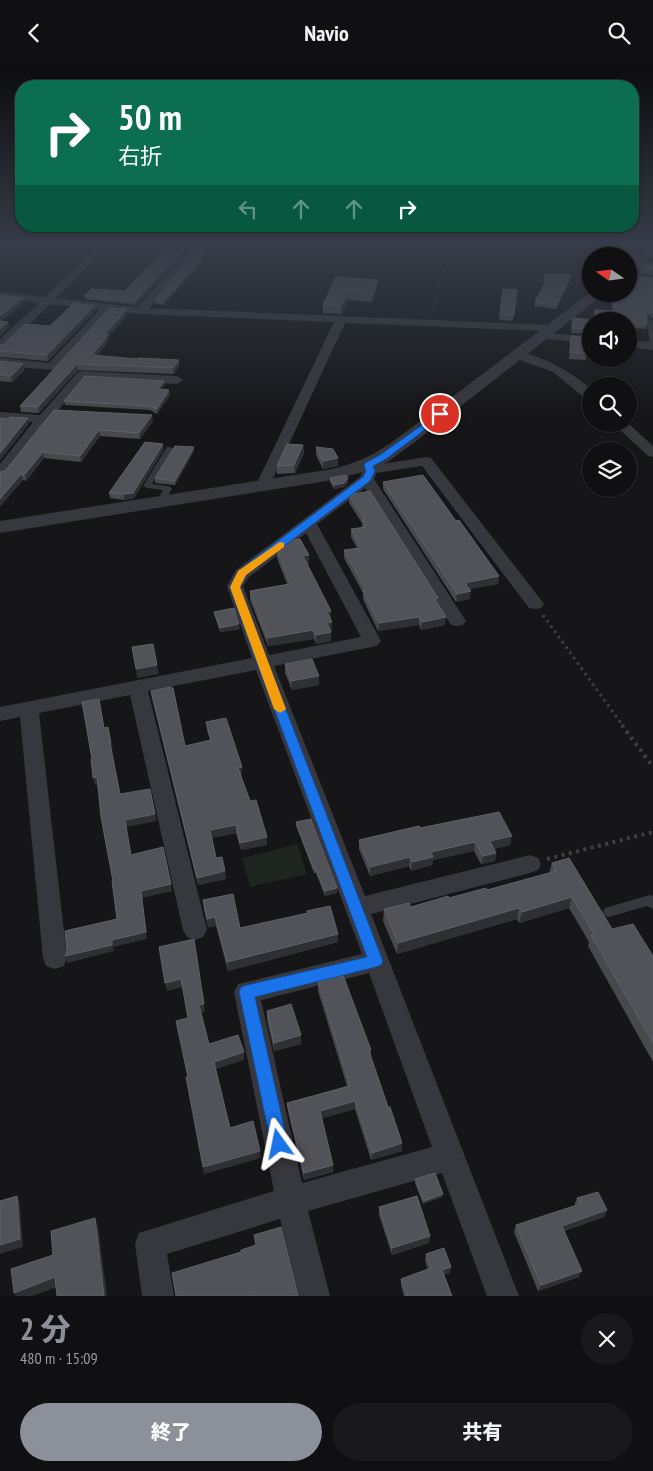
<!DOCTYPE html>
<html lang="ja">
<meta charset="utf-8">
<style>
:root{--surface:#101012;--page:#19191b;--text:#f1f3f6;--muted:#9c9d9f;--line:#303032;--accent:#8c9099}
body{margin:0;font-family:"PT Sans Narrow","Noto Sans JP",sans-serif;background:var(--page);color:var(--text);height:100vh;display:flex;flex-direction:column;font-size:19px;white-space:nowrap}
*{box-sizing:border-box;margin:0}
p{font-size:16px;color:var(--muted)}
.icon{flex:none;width:28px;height:28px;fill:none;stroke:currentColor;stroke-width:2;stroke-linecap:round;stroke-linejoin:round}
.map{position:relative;height:1231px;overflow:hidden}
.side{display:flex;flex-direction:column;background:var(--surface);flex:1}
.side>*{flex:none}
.hud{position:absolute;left:15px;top:15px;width:624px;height:152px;border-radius:20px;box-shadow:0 1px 4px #0004,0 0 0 1px var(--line);background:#0b6e4f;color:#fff;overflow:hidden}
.needle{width:32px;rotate:284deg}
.tools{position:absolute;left:582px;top:182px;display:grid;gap:10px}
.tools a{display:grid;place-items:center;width:55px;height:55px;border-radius:50%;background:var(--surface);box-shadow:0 1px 4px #0004,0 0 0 1px var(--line);font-size:25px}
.pin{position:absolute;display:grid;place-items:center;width:42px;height:42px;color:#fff;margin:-21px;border:2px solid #fff;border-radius:50%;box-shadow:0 1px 5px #0007}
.me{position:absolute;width:55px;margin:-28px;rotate:348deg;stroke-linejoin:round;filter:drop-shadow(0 0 4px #0008)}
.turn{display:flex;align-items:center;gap:18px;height:105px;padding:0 20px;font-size:22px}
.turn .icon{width:65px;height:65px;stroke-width:2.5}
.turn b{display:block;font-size:35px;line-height:42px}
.lanes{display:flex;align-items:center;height:48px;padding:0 20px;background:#0003;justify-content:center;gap:25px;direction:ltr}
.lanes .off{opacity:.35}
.round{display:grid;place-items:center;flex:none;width:52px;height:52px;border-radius:26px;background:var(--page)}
.overview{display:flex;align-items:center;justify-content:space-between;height:85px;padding:0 20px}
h1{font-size:30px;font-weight:800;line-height:38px;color:var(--accent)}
.primary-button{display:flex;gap:10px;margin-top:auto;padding:10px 20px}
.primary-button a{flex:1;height:58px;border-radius:30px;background:var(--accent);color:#fff;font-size:20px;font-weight:800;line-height:58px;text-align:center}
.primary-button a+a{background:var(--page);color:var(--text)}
header{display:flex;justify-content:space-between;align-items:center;height:65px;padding:0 20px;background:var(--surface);font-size:22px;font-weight:800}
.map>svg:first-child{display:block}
.green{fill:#1e261f}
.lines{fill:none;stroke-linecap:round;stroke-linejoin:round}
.path-far2{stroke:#3d3f44;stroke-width:2;stroke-dasharray:1 2.5;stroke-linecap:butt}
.path-far1{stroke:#3d3f44;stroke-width:3;stroke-dasharray:2.5 4;stroke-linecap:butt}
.path{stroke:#3d3f44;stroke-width:4;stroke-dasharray:3 4.5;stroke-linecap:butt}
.service{fill:#37383d;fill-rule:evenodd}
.minor{fill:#37383d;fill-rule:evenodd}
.tertiary{fill:#37383d;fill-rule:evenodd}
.wall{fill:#47494d}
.shaded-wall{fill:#2f3033}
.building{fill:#525359;stroke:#5f6168}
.route{fill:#1a73e8;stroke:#114b97}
.slow{fill:#f59e0b}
</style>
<header><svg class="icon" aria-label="back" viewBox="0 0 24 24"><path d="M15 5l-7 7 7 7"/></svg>Navio<svg class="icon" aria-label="search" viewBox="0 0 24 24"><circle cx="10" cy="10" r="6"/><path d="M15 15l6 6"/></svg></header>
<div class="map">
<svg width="653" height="1231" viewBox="0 0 653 1231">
<rect width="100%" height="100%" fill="#161618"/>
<polygon class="green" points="297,779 307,809 250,822 242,793"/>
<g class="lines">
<g class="path-far2">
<polyline points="338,215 359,178"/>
<polyline points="432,247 439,220 455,178"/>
</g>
<polyline class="path-far1" points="543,550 623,661"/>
<g class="path">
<polyline points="622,660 653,702"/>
<polyline points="547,794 653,767"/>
</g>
<g class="service">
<polygon points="627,178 653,178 653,182 629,180"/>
<polygon points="650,254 653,256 653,283 650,281 647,256"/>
<polygon points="167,382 170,382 174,384 152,419 168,421 172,423 164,438 161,438 157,436 163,425 147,423 143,421"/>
<polygon points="650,830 653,831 653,844 647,841 609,852 605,851 603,847 605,843"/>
</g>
<g class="minor">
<polygon points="101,178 112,178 56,233 137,242 190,184 196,184 196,188 149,243 552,260 558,263 552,266 345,258 270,420 268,423 258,423 256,420 334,257 140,249 110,246 56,305 0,301 0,293 49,298 99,245 50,239 4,284 0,285 0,274 39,238 0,233 0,227 45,232"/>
<polygon points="542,268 591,271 591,278 538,273 536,271"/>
<polygon points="629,276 653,277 653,285 629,282"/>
<path d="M 518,286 C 546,293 569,305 591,324 L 591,335 L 586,334 L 553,307 L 514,293 L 512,290 Z"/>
<polygon points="82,306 177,311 183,315 177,319 85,314 48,357 5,411 0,412 0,399 33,357 0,355 0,347 40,350 78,307"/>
<polygon points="614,359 629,359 653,381 653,392 648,391"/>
<path d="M 426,392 L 431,393 L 541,535 L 544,539 L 541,543 L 535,544 L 529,543 L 422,401 L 376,408 L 374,414 L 466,556 L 463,560 L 457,561 L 451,560 L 365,423 L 317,459 L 381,576 L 378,580 L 372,582 L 274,601 L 365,831 L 530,790 L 538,793 L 541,799 L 538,805 L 530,808 L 371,849 L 519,1231 L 487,1231 L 442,1108 L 308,1146 L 330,1231 L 298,1231 L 280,1154 L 167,1189 L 174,1231 L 142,1231 L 135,1179 L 139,1168 L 274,1126 L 234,927 L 238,919 L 362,889 L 256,605 L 148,626 L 207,865 L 203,872 L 195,875 L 187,872 L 183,865 L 130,630 L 39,648 L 67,893 L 64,901 L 55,904 L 46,901 L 43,893 L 20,652 L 0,656 L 0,642 L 252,593 L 227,521 L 236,505 L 360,412 L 363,405 L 361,400 L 363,397 L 368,396 L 375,400 ZM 306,468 L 361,572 L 269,590 L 243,521 L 249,512 ZM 369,908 L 432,1082 L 302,1118 L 261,935 Z"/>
</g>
<g class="tertiary">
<polygon points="653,181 653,191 634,207 629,208 629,198 649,182"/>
<path d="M 591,227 L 591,229 L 604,229 L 415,377 L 389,396 L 374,404 L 333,415 L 0,468 L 0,456 L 333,404 C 365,395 376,389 403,369 Z"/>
</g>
</g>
<g class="wall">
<polygon points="185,183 185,187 136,240 85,234 84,231 125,226"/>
<polygon points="206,185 206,189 202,194 202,197 164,240 155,239 155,235"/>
<polygon points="653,199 653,210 640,208 641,203"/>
<polygon points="545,209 571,210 570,215 556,244 534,241 535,237 544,219"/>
<polygon points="336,212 378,215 377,223 372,237 348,235 341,249 323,248 323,240"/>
<polygon points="653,213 653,254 651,252 647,255 647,259 646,264 629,263 629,256 591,256 591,269 571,268 573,253 594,255 595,245 613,246 612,242 613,237 616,237 614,229 629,229"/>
<polygon points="503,224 517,225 513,256 499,255"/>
<polygon points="127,244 127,250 108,272 109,274 107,276 107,278 97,290 179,301 174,309 78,305 39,348 21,347 20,341"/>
<polygon points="95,246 48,296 0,292 0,280 4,279 50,261"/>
<polygon points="571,271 591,273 591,284 587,283 586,295 569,294"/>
<polygon points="0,296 23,299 24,305 12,317 0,316"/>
<polygon points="164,316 165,320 161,325 170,330 157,349 150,345 65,340 64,336"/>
<polygon points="54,345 153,356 140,374 100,371 81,397 44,393 26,416 23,415 5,406"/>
<polygon points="303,380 304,388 295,408 277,409 277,401"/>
<polygon points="194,382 194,386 175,420 155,418 155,413"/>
<polygon points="316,382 338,393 338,401 323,404 316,390"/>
<polygon points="164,384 134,433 124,435 110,433 109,428"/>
<polygon points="330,413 348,418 344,422 334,424 330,417"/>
<polygon points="383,417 498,519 470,524 470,534 456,537 383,424"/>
<polygon points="349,430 437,538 445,560 421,565 419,560 378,566 363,534 363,528 344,493 344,485 357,483 351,472 351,464 362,463 362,458 349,438"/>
<polygon points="277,484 309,499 307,499 332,557 332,566 330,566 331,576 316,579 314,574 268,581 250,535 250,526 287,519 277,493"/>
<polygon points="214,547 240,564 220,567 215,551"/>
<polygon points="285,599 319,620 292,625 285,608"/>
<polygon points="151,626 185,681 210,675 207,665 206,657 242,702 242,710 241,710 250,736 267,780 241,785 236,768 212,773 216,793 226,814 198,820 152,633"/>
<polygon points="296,757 337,828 325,831 316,808 314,808 296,761"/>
<polygon points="420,763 510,780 494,784 496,788 495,796 481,799 474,786 433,795 432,800 411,806 409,801 370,811 359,784 359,775"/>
<polygon points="552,798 612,864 653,891 653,997 588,881 589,877 569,843 519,858 517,854 397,889 383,856 384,844 411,842 487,825 549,808"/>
<polygon points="203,835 240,863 307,848 307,846 338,877 228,906 216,861 208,862 204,844"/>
<polygon points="318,917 371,985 370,991 402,1086 371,1095 355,1044 322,1053 333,1100 333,1107 304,1115 288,1046 287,1038 347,1021 318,926"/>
<polygon points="267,946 301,970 301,979 274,986 267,955"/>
<polygon points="415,1114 442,1132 423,1139 415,1118"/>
<polygon points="577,1133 607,1145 604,1152 564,1166 579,1212 538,1226 514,1167 516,1160 574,1141"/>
<polygon points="379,1142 430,1171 429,1178 392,1190 379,1150"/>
<polygon points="426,1189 451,1202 450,1208 444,1210 452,1231 404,1231 401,1220 401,1214 428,1205 425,1195"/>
</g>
<g class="shaded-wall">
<polygon points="185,183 185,187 136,240 135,236"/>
<polygon points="206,185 206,189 202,194 202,197 164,240 164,236"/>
<polygon points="571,210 570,215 556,244 557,240"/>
<polygon points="378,215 377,223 372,237 373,228"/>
<polygon points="348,226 348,235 341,249 341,240"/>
<polygon points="23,233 24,238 0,258 0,251"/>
<polygon points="94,241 95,246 48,296 47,290"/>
<polygon points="127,244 127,250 108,272 109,274 107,276 107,278 93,296 92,290 105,269"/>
<polygon points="652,247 651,252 645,256 646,251"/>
<polygon points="8,257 9,263 0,271 0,264"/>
<polygon points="179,295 179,301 174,309 173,303"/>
<polygon points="23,299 24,305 12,317 11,311"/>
<polygon points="77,299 78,305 39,348 38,342"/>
<polygon points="164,316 165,320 158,329 158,324"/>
<polygon points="169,325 170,330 157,349 157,344"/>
<polygon points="152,350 153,356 140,374 139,368"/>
<polygon points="28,353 29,359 0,396 0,388"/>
<polygon points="99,365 100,371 81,397 80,391"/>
<polygon points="163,379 164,384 134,433 124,435 124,429"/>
<polygon points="303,380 304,388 295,408 294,400"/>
<polygon points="194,382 194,386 175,420 175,416"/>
<polygon points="43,387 44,393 26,416 25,409"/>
<polygon points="338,393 338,401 323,404 323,396"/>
<polygon points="21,409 23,415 0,442 0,434"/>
<polygon points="348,413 348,418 344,422 334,424 334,420"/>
<polygon points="309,490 309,499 303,500 303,491"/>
<polygon points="499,511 498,519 464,525 465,518"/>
<polygon points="471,526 470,534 456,537 457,529"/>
<polygon points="331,546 331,555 327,547"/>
<polygon points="419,552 419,560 378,566 379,558"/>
<polygon points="446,552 445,560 421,565 422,557"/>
<polygon points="332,557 332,566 327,567 327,558"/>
<polygon points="239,559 240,564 220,567 220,563"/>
<polygon points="313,565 314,574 268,581 267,573"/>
<polygon points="331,567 331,576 316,579 316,570"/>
<polygon points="157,600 159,609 137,613 136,604"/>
<polygon points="319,611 319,620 292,625 291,616"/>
<polygon points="110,678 111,678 113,685 111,685"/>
<polygon points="242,702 242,710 239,711 238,703"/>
<polygon points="97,712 98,719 95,720 93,713"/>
<polygon points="155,749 157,756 126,762 125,755"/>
<polygon points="236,760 236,768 211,773 210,765"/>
<polygon points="512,771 510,780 489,785 490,776"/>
<polygon points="267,772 267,780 241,785 240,778"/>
<polygon points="475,777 474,786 433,795 432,800 411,806 412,797 431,787"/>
<polygon points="496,788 495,796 481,799 483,791"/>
<polygon points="410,792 409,801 370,811 370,802"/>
<polygon points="225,806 226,814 198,820 197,813"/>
<polygon points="171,819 172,826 142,833 147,874 113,882 114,886 67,898 65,891 112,875 141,826"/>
<polygon points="337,823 337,828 325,831 325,826"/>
<polygon points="572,832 569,843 519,858 522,847"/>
<polygon points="519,843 517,854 397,889 398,878"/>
<polygon points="215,852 216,861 208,862 207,854"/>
<polygon points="338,869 338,877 228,906 227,897"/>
<polygon points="194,874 205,947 200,948 199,940"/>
<polygon points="181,914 183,922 167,926 165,918"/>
<polygon points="301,970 301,979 274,986 274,978"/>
<polygon points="244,987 244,995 216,1004 214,997"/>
<polygon points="355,1036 355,1044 320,1054 320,1046"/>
<polygon points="402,1078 402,1086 371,1095 372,1088"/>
<polygon points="260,1086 261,1093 204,1109 203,1102"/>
<polygon points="333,1100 333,1107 304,1115 304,1108"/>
<polygon points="443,1129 442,1132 423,1139 424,1136"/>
<polygon points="17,1131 20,1139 23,1182 0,1189 0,1180"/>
<polygon points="607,1145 604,1152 559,1167 562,1161"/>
<polygon points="95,1153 98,1161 107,1231 104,1231"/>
<polygon points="430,1171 429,1178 392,1190 392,1183"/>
<polygon points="451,1202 450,1208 441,1211 442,1205"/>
<polygon points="582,1206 579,1212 538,1226 541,1220"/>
<polygon points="55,1212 60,1221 32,1231 16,1231 14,1228"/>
</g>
<g class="building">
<polygon points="167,182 185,183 135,236 84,231 91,224 125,226"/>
<polygon points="198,185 206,185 199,194 202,194 164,236 155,235"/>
<polygon points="646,199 653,199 653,205 641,203"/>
<polygon points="545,209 571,210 557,240 535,237 545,218"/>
<polygon points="629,211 653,213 653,248 652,247 646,251 647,259 629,258 629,256 591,256 591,264 572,263 573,253 594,255 595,245 614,246 613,237 618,237 616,229 629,229"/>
<polygon points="336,212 378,215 373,228 348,226 341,240 323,240"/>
<polygon points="503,224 517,225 514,250 500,249"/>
<polygon points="0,230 23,233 0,251"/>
<polygon points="74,238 94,241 47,290 0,286 0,280 4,279 25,259 50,261"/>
<polygon points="110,243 127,244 105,269 108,269 105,272 106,273 92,290 137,294 139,293 179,295 173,303 77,299 38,342 20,341"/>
<polygon points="0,256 8,257 0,264"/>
<polygon points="571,271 591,273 591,277 587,277 587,289 570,287"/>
<polygon points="0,296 23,299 11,311 0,310"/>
<polygon points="85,311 164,316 158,324 169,325 157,344 150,341 64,336"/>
<polygon points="54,345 152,350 139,368 99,365 80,391 43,387 25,409 21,409 0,434 0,407 5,406"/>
<polygon points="10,352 28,353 0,388 0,353 8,354"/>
<polygon points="145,377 163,379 133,428 124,429 109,428"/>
<polygon points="287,379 303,380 294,400 277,401"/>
<polygon points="175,381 194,382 175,416 155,413"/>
<polygon points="316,382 333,384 338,393 323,396"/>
<polygon points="346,410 348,413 344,418 334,420 330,413"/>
<polygon points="423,410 456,456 459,455 499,511 465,518 471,526 457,529 383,417"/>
<polygon points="370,426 438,533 435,534 446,552 422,557 419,552 379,558 363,526 366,525 344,485 361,483 351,464 366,462 362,455 365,455 349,430"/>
<polygon points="300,474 309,490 303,491 331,546 327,547 332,557 327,558 331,567 316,570 313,565 267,573 250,526 290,519 277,484 284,480 288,476"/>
<polygon points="234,543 239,559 220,563 214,547"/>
<polygon points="153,579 157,600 136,604 132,582"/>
<polygon points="312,594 319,611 291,616 285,599"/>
<polygon points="170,622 173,623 185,681 211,675 206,657 226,653 242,702 238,703 250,736 256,735 267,772 240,778 236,760 210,765 216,793 222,792 225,806 197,813 151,626"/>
<polygon points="99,634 104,663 108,662 111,678 110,678 120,729 150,724 155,749 125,755 131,790 163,782 171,819 141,826 146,867 112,875 112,880 65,891 67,886 65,866 117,854 112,816 113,816 101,752 97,712 93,713 91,694 92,694 82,637"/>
<polygon points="499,747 512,771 490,776 496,788 483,791 475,777 431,787 433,792 412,797 410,792 370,802 359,775 419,761 420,763"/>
<polygon points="311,754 337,823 325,826 315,803 314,804 296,757"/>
<polygon points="569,793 612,864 633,859 653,891 653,978 591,870 594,869 572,832 522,847 519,843 398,878 384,844 409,838 411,842 448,831 449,833 486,823 487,825 556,806 552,798"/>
<polygon points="233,829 240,863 308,848 307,846 330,841 338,869 227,897 215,852 207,854 203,835"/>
<polygon points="194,874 204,939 199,940 209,979 238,970 244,987 214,997 230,1063 253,1056 260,1086 203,1102 186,1012 188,1012 176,956 188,953 181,914 165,918 159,882"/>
<polygon points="343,910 371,985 369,986 388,1042 390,1042 402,1078 372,1088 355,1036 320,1046 333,1100 304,1108 287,1038 350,1021 318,917"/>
<polygon points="291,939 301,970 274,978 267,946"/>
<polygon points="435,1108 443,1129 424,1136 415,1114"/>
<polygon points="598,1127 607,1145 562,1161 582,1206 541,1220 516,1160 580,1139 577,1133"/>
<polygon points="17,1131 20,1174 0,1180 0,1136"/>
<polygon points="417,1131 430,1171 392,1183 379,1142"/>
<polygon points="95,1153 104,1231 57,1231 55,1212 14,1228 11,1204 53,1190 51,1166"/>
<polygon points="281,1162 298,1231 251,1231 251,1230 247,1231 176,1231 172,1208 241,1187 241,1185 256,1180 254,1170"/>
<polygon points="444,1183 451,1202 442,1205 452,1231 407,1231 401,1214 431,1203 426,1189"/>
</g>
<linearGradient id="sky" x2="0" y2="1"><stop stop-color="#0c0c0d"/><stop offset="0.51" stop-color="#363c48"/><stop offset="1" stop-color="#363c48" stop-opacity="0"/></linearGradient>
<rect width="653" height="351" fill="url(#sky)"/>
<polygon class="route" points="440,347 444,349 443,351 386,394 373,401 375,406 370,416 246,510 240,522 268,598 383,896 381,900 376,902 255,932 288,1079 285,1085 279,1087 273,1085 271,1079 239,927 241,922 247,920 367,892 257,598 230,522 238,506 363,412 366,406 364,400 365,398 380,390"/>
<polygon class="slow" points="280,477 284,478 284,482 246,510 240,522 286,644 280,648 274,644 230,522 238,506"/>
</svg>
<div class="tools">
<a><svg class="needle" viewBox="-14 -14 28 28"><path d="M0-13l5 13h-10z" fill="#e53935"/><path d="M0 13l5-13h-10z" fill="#9c9d9f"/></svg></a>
<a><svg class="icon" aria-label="sound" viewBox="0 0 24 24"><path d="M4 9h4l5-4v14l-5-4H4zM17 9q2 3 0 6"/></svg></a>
<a><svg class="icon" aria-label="search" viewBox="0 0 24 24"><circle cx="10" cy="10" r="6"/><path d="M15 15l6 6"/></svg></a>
<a><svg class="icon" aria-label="layers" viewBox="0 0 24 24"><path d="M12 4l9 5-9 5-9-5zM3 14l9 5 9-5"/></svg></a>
</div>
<div class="pin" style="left:440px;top:349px;background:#d93025"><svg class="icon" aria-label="arrive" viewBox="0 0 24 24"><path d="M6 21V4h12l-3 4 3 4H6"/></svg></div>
<svg class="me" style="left:279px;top:1079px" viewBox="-20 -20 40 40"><path d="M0-17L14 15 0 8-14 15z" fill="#1a73e8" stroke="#fff" stroke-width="4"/></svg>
<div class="hud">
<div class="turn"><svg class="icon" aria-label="right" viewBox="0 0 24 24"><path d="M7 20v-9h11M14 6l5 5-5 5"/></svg><div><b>50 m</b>右折</div></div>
<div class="lanes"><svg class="icon off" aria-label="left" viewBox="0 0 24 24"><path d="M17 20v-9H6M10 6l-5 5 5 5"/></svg><svg class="icon off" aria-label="ahead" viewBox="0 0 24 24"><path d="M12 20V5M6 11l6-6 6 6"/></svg><svg class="icon off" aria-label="ahead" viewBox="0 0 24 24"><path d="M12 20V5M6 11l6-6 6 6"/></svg><svg class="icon" aria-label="right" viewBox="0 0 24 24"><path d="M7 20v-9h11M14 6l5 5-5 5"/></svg></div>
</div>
</div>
<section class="side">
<div class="overview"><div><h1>2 分</h1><p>480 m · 15:09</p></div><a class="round"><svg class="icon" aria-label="close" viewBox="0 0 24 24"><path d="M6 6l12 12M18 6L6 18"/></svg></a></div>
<div class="primary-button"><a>終了</a><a>共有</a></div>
</section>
